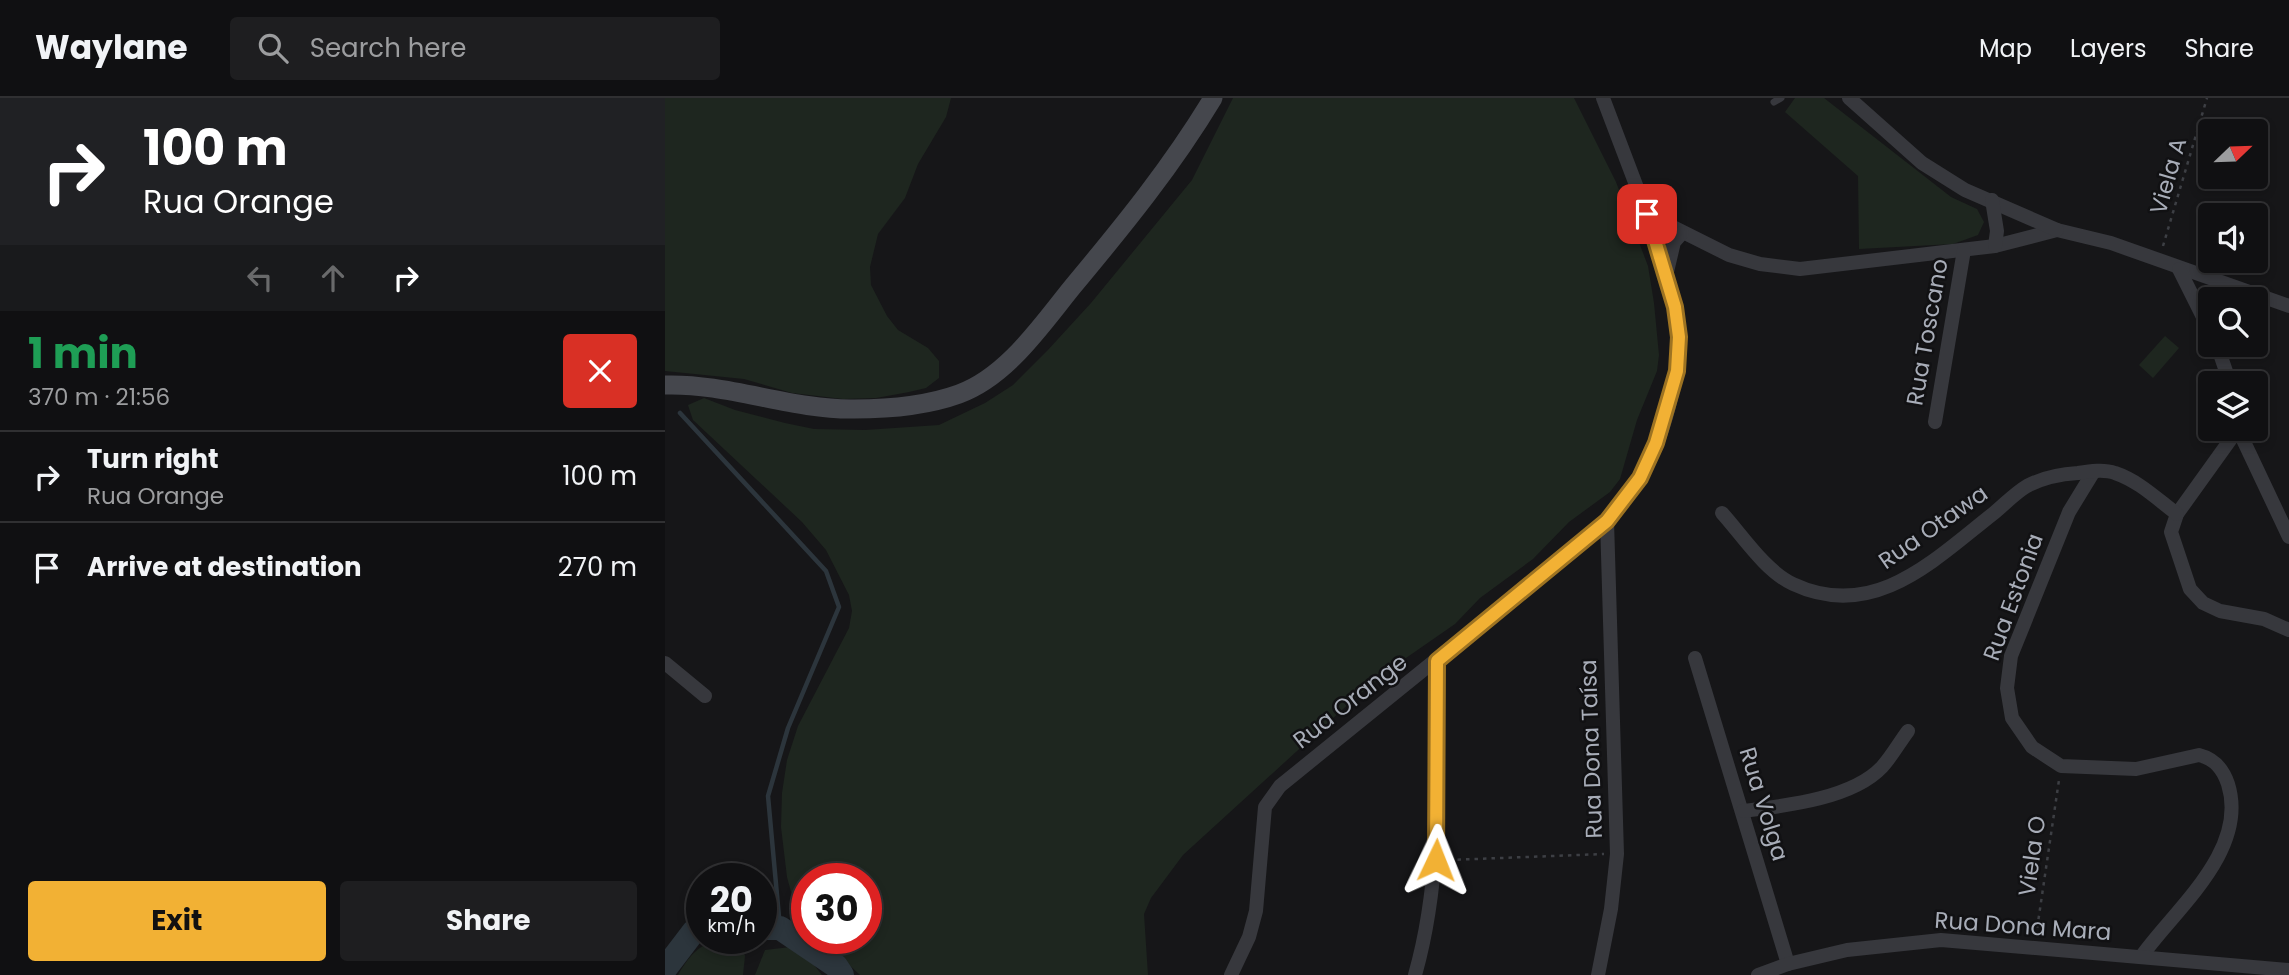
<!DOCTYPE html>
<meta charset="utf-8">
<style>
:root{--surface:#101012;--page:#1e1e20;--text:#f1f3f6;--muted:#9c9d9f;--line:#303032;--accent:#f2b134}
body{margin:0;font-family:Poppins,sans-serif;background:var(--page);color:var(--text);height:100vh;display:flex;flex-direction:column;font-size:26px;white-space:nowrap}
*{box-sizing:border-box;margin:0}
p{font-size:23px;color:var(--muted)}
.icon{flex:none;width:38px;height:38px;fill:none;stroke:currentColor;stroke-width:2;stroke-linecap:round;stroke-linejoin:round}
.map{position:relative;flex:1;overflow:hidden}
.panel{display:flex;flex-direction:column;background:var(--surface);width:665px}
.panel>*{flex:none}
.top-card{background:#202124;color:#fff;overflow:hidden}
.needle{width:46px;rotate:67deg}
.tools{position:absolute;left:1533px;top:21px;display:grid;gap:14px}
.tools a{display:grid;place-items:center;width:70px;height:70px;border-radius:7px;background:var(--surface);box-shadow:0 4px 10px #0003,0 0 0 2px var(--line);font-size:35px}
.speed{position:absolute;left:21px;top:765px;display:flex;gap:14px;font-size:35px;font-weight:700;text-align:center}
.speed>*{display:grid;place-content:center;width:91px;height:91px;border-radius:50%;background:var(--surface);box-shadow:0 4px 10px #0003,0 0 0 2px var(--line);line-height:1}
.speed small{font-size:18px;font-weight:400}
.speed .limit{border:10px solid #d22;background:#fff;color:#111}
.pin{position:absolute;display:grid;place-items:center;width:60px;height:60px;color:#fff;margin:-30px;border-radius:14px;box-shadow:0 4px 10px #0006}
.me{position:absolute;width:77px;margin:-38px;rotate:2deg;stroke-linejoin:round;filter:drop-shadow(0 0 5px #0008)}
.turn{display:flex;align-items:center;gap:24px;height:147px;padding:0 28px;font-size:32px}
.turn .icon{width:91px;height:91px;stroke-width:2.5}
.turn b{display:block;font-size:49px;line-height:60px}
.lanes{display:flex;align-items:center;height:66px;padding:0 28px;background:#0003;justify-content:center;gap:35px;direction:ltr}
.lanes .off{opacity:.35}
.round{display:grid;place-items:center;flex:none;width:74px;height:74px;border-radius:7px;background:var(--page)}
.overview{display:flex;align-items:center;justify-content:space-between;height:119px;padding:0 28px}
h1{font-size:42px;font-weight:700;line-height:52px;color:#1e9e55}
.button{display:flex;gap:14px;margin-top:auto;padding:14px 28px}
.button a{flex:1;height:80px;border-radius:7px;background:var(--accent);color:#111;font-size:28px;font-weight:700;line-height:80px;text-align:center}
.button a+a{background:var(--page);color:var(--text)}
ul{padding:0;list-style:none}
li{display:flex;align-items:center;gap:21px;height:91px;padding:0 28px;border-top:2px solid var(--line)}
li div{flex:1}
li b{display:block;font-size:26px}
li em{font-style:normal}
header{display:flex;align-items:center;gap:42px;box-sizing:border-box;height:98px;padding:0 35px;background:var(--surface);border-bottom:2px solid var(--line)}
header strong{font-size:33px}
nav{display:flex;gap:38px;margin-inline-start:auto;font-size:24px}
.search{width:490px;height:63px;background:var(--page);display:flex;align-items:center;gap:18px;box-sizing:border-box;padding:0 24px;border-radius:7px;color:var(--muted);font-size:26px}
main{display:flex;flex:1;min-height:0}
.map>svg:first-child{display:block}
.green{fill:#1e261f}
.lines{fill:none;stroke-linecap:round;stroke-linejoin:round}
.stream{stroke:#2c353c;stroke-width:4.5}
.river{stroke:#2c353c;stroke-width:24}
.path{stroke:#3d3f44;stroke-width:2.5;stroke-dasharray:3.5 5;stroke-linecap:butt}
.lane{stroke:#37383d;stroke-width:7}
.street{stroke:#37383d;stroke-width:14}
.secondary{stroke:#45474d;stroke-width:19}
.route-casing{stroke:#9d7322;stroke-width:18}
.route{stroke:#f2b134;stroke-width:12}
.labels{text-anchor:middle;stroke-width:5;stroke-linejoin:round;paint-order:stroke}
.street-label{font-size:23px;fill:#a8adb8;stroke:#111113}
</style>
<header>
<strong>Waylane</strong>
<div class="search"><svg class="icon" aria-label="search" viewBox="0 0 24 24"><circle cx="10" cy="10" r="6"/><path d="M15 15l6 6"/></svg>Search here</div>
<nav><a>Map</a><a>Layers</a><a>Share</a></nav>
</header>
<main>
<section class="panel">
<div class="top-card">
<div class="turn"><svg class="icon" aria-label="right" viewBox="0 0 24 24"><path d="M7 20v-9h11M14 6l5 5-5 5"/></svg><div><b>100 m</b>Rua Orange</div></div>
<div class="lanes"><svg class="icon off" aria-label="left" viewBox="0 0 24 24"><path d="M17 20v-9H6M10 6l-5 5 5 5"/></svg><svg class="icon off" aria-label="ahead" viewBox="0 0 24 24"><path d="M12 20V5M6 11l6-6 6 6"/></svg><svg class="icon" aria-label="right" viewBox="0 0 24 24"><path d="M7 20v-9h11M14 6l5 5-5 5"/></svg></div>
</div>
<div class="overview"><div><h1>1 min</h1><p>370 m · 21:56</p></div><a class="round" style="background:#d93025;color:#fff"><svg class="icon" aria-label="close" viewBox="0 0 24 24"><path d="M6 6l12 12M18 6L6 18"/></svg></a></div>
<ul>
<li><svg class="icon" aria-label="right" viewBox="0 0 24 24"><path d="M7 20v-9h11M14 6l5 5-5 5"/></svg><div><b>Turn right</b><p>Rua Orange</p></div><em>100 m</em></li>
<li><svg class="icon" aria-label="arrive" viewBox="0 0 24 24"><path d="M6 21V4h12l-3 4 3 4H6"/></svg><div><b>Arrive at destination</b></div><em>270 m</em></li>
</ul>
<div class="button"><a>Exit</a><a>Share</a></div>
</section>
<div class="map">
<svg width="1624" height="877" viewBox="0 0 1624 877">
<rect width="100%" height="100%" fill="#161618"/>
<g class="green">
<polygon points="0,0 286,0 281,19 253,66 240,100 213,136 205,169 206,187 222,218 233,232 263,250 274,263 274,280 261,290 244,294 211,300 178,301 127,295 79,281 0,273"/>
<polygon points="568,0 909,0 951,84 983,168 989,205 994,257 992,273 972,322 955,381 945,394 904,424 868,461 815,500 790,526 728,569 689,601 518,757 486,800 479,816 483,877 195,877 155,840 201,840 201,780 142,780 142,830 131,812 122,779 116,729 117,695 122,662 133,628 184,530 187,513 184,497 161,452 137,424 28,322 23,307 39,300 70,312 120,325 149,331 200,332 274,327 320,305 348,287 382,253 426,205 527,82"/>
<polygon points="1130,0 1159,0 1286,99 1312,111 1319,124 1313,137 1288,146 1194,151 1193,78 1120,14"/>
<polygon points="1500,238 1514,250 1488,280 1474,267"/>
<path d="M 57,840 L 74,842 L 80,858 L 78,877 L 13,877 C 24,857 35,846 57,840 Z"/>
<polygon points="134,848 157,877 90,877 100,852"/>
</g>
<g class="lines">
<polyline class="stream" points="15,315 161,473 174,509 123,630 103,698 115,830"/>
<g class="river">
<polyline points="96,830 115,830 171,868 177,877"/>
<polyline points="0,871 29,833 37,833"/>
</g>
<g class="path">
<polyline points="1498,148 1542,0"/>
<polyline points="784,762 939,756"/>
<polyline points="1371,838 1394,682"/>
</g>
<polyline class="lane" points="1109,4 1116,0"/>
<g class="street">
<polyline points="938,0 982,116 1064,157 1095,166 1135,171 1330,148 1392,132 1446,145 1624,208"/>
<polyline points="1184,0 1257,65 1300,92 1392,132"/>
<polyline points="1327,102 1332,133 1330,148"/>
<polyline points="1514,171 1545,233"/>
<polyline points="1001,178 1009,144 1017,135"/>
<polyline points="1552,247 1565,285"/>
<polyline points="1270,324 1299,152"/>
<polyline points="1573,331 1512,416 1506,434 1525,491 1538,505 1555,513 1599,521 1624,532"/>
<polyline points="1573,331 1624,439"/>
<path d="M 1429,373 L 1404,414 L 1346,558 L 1342,590 L 1347,620 L 1367,649 L 1396,668 L 1471,671 L 1534,657 C 1550,661 1558,671 1563,686 C 1584,753 1509,812 1476,859"/>
<path d="M 1057,415 C 1077,437 1100,473 1128,486 C 1209,524 1269,462 1329,415 C 1340,406 1350,395 1362,388 C 1377,380 1397,376 1413,375 C 1425,373 1439,371 1450,375 C 1474,383 1493,402 1512,416"/>
<polyline points="1030,560 1123,866"/>
<polyline points="0,565 40,598"/>
<path d="M 1078,713 C 1119,708 1187,701 1217,669 C 1227,658 1234,645 1243,633"/>
<path d="M 566,877 L 584,839 L 591,813 L 600,709 L 615,688 L 942,423 C 953,409 966,395 975,380 C 1001,337 1022,258 1010,208 C 1003,177 991,146 982,116"/>
<path d="M 750,877 C 779,775 772,668 772,563"/>
<polyline points="933,877 946,811 952,756 942,423"/>
<polyline points="1093,877 1123,866 1182,852 1276,842 1624,872"/>
</g>
<path class="secondary" d="M 0,287 C 63,285 126,312 189,311 C 224,311 261,308 294,296 C 343,278 377,226 409,187 C 459,127 507,68 548,0"/>
</g>
<g class="lines">
<g class="route-casing">
<polyline id="route" points="771,762 772,563 942,423 975,380 991,345 1012,273 1014,239 1010,209 982,116"/>
</g>
<use href="#route" class="route"/>
</g>
<g class="labels">
<g class="street-label">
<text transform="translate(1503 78) rotate(-74)" y="8">Viela A</text>
<text transform="translate(1262 234) rotate(-80)" y="8">Rua Toscano</text>
<text transform="translate(1268 429) rotate(-35)" y="8">Rua Otawa</text>
<text transform="translate(1348 499) rotate(-70)" y="8">Rua Estonia</text>
<text transform="translate(685 603) rotate(-38)" y="8">Rua Orange</text>
<text transform="translate(926 651) rotate(-92)" y="8">Rua Dona Taísa</text>
<text transform="translate(1099 706) rotate(73)" y="8">Rua Volga</text>
<text transform="translate(1367 758) rotate(-82)" y="8">Viela O</text>
<text transform="translate(1358 828) rotate(4)" y="8">Rua Dona Mara</text>
</g>
</g>
</svg>
<div class="tools">
<a><svg class="needle" viewBox="-14 -14 28 28"><path d="M0-13l5 13h-10z" fill="#e53935"/><path d="M0 13l5-13h-10z" fill="#9c9d9f"/></svg></a>
<a><svg class="icon" aria-label="sound" viewBox="0 0 24 24"><path d="M4 9h4l5-4v14l-5-4H4zM17 9q2 3 0 6"/></svg></a>
<a><svg class="icon" aria-label="search" viewBox="0 0 24 24"><circle cx="10" cy="10" r="6"/><path d="M15 15l6 6"/></svg></a>
<a><svg class="icon" aria-label="layers" viewBox="0 0 24 24"><path d="M12 4l9 5-9 5-9-5zM3 14l9 5 9-5"/></svg></a>
</div>
<div class="speed"><div>20<small>km/h</small></div><div class="limit">30</div></div>
<div class="pin" style="left:982px;top:116px;background:#d93025"><svg class="icon" aria-label="arrive" viewBox="0 0 24 24"><path d="M6 21V4h12l-3 4 3 4H6"/></svg></div>
<svg class="me" style="left:771px;top:762px" viewBox="-20 -20 40 40"><path d="M0-17L14 15 0 8-14 15z" fill="#f2b134" stroke="#fff" stroke-width="4"/></svg>
</div>
</main>
